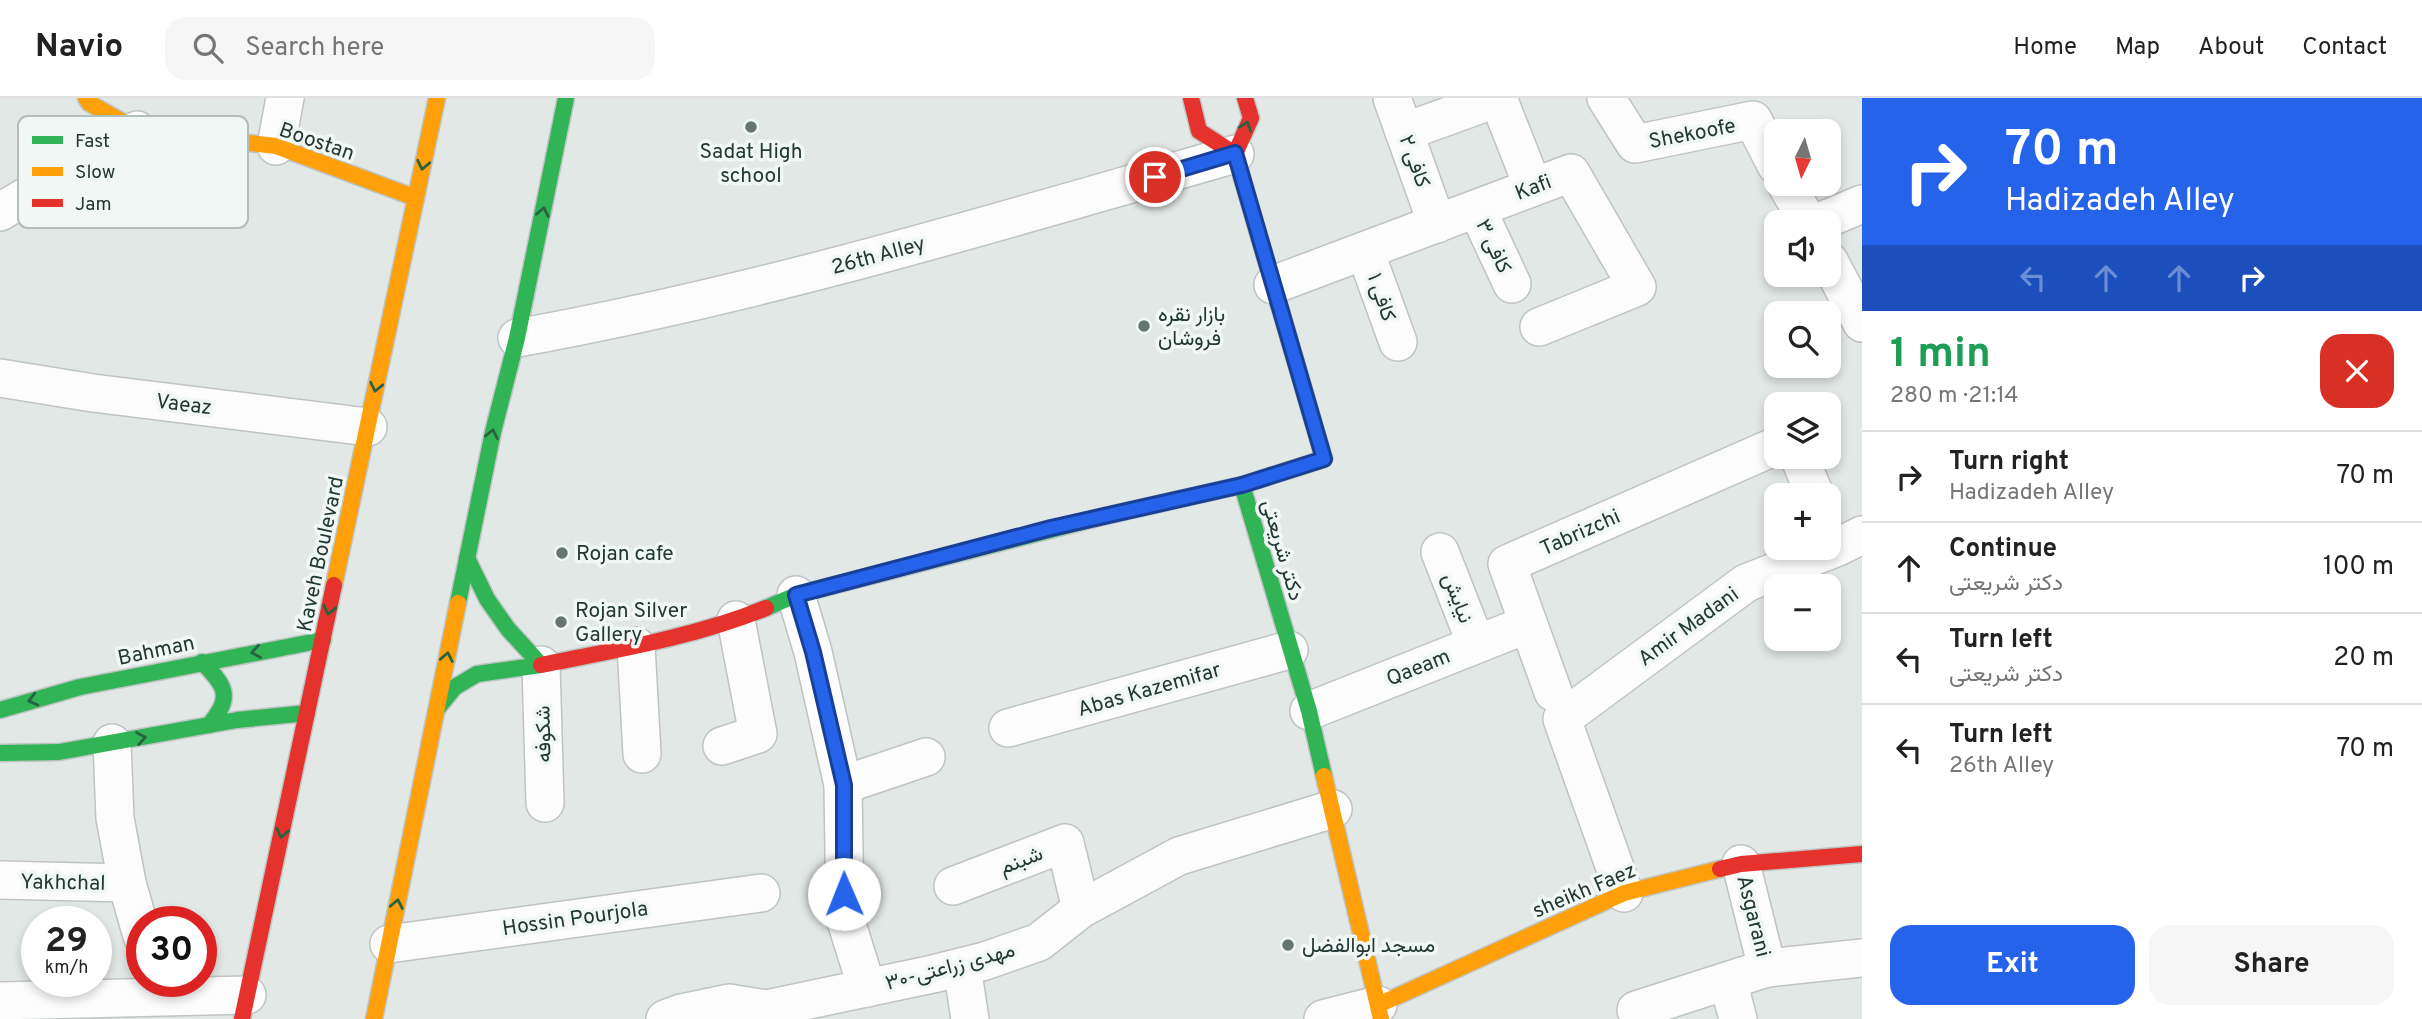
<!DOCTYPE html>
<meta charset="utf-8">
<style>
:root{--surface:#fff;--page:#f6f6f6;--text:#222;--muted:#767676;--line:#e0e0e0;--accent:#2563eb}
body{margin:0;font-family:Overpass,Vazirmatn,sans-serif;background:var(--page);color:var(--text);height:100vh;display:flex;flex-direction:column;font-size:26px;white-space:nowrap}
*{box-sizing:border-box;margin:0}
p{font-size:23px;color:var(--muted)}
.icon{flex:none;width:38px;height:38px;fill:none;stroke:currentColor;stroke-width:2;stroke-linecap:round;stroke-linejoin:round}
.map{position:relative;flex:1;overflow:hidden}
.sheet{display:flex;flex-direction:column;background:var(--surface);width:560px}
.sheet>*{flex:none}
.top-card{background:#2563eb;color:#fff;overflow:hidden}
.needle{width:46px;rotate:185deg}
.buttons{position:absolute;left:1764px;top:21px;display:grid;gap:14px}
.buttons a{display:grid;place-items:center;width:77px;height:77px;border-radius:14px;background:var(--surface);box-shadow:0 4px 10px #0003;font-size:35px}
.speed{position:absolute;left:21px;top:808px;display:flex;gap:14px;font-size:35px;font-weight:700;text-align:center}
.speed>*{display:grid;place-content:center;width:91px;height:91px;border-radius:50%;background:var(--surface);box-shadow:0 4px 10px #0003;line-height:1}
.speed small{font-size:18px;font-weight:400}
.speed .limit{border:10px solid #d22;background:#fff;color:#111}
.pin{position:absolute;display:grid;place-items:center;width:60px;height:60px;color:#fff;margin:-30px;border:4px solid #fff;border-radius:50%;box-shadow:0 2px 7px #0007}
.me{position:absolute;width:77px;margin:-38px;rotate:359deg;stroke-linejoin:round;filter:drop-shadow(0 0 5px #0008)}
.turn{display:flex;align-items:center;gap:24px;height:147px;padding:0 28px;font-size:32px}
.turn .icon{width:91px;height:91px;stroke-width:2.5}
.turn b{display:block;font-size:49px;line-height:60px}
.lanes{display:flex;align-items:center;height:66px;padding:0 28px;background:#0003;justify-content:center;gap:35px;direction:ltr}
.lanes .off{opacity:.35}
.round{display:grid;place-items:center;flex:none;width:74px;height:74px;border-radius:21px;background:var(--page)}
.headline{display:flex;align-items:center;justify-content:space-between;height:119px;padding:0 28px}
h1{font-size:42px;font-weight:700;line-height:52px;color:#1e9e55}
.primary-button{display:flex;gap:14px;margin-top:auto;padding:14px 28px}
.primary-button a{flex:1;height:80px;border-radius:21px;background:var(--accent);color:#fff;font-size:28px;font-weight:700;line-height:80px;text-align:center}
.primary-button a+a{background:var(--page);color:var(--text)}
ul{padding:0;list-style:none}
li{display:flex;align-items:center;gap:21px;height:91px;padding:0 28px;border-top:2px solid var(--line)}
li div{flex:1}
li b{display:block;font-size:26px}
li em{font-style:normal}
header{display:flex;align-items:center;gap:42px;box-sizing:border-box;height:98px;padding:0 35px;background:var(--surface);border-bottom:2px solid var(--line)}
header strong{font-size:33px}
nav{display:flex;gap:38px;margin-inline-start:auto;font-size:24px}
.search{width:490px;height:63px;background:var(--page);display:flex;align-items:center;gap:18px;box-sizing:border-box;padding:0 24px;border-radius:21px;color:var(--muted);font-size:26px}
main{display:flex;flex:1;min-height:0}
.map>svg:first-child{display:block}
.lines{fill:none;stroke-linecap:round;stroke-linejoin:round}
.street-casing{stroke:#bfc4c2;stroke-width:40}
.fast-casing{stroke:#bec5c2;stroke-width:19}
.slow-casing{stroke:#bec5c2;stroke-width:19}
.jam-casing{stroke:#bec5c2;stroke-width:19}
.street{stroke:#fbfcfb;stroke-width:37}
.fast{stroke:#30b455;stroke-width:16}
.slow{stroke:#ff9f0a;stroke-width:16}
.jam{stroke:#e5322d;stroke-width:16}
.oneway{stroke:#276340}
.route-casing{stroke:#184099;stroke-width:18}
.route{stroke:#2563eb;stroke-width:12}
.poi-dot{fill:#657672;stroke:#f0f7f4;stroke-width:2.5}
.labels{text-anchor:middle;stroke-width:7;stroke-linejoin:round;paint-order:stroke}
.street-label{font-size:21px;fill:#223834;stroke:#f0f7f4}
.poi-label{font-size:21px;fill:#223834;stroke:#f0f7f4;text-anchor:start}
.key{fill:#f0f7f4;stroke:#b2beba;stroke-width:2}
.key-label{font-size:19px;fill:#223834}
</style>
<header>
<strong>Navio</strong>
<div class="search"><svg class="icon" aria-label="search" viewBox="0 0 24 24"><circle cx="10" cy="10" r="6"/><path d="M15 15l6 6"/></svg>Search here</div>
<nav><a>Home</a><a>Map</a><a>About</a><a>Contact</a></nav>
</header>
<main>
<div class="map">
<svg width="1862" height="921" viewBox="0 0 1862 921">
<rect width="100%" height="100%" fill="#e2e8e5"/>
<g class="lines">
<g class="street-casing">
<g id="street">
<polyline points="1392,0 1437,126"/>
<polyline points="1606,0 1635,46 1753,22 1776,67"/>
<polyline points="1404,34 1498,0 1533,89"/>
<polyline points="276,48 285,0"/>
<polyline points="1786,86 1808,124"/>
<polyline points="1477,111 1512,186"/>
<polyline points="0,114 137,32"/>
<polyline points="1819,124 1862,106"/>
<polyline points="1365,153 1398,244"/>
<polyline points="1829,163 1862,225"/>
<polyline points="1273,187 1571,75 1637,189 1539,229"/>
<path d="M 517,240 C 761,196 998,124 1235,56"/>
<polyline points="0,280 93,295 368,329"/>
<polyline points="1799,359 1815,397"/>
<polyline points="1440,454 1476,546"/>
<polyline points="796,497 813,554 843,687 845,820 867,890"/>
<polyline points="636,548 642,656"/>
<polyline points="541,567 545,705"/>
<polyline points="1553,594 1507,466 1776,348"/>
<polyline points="1309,613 1528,526"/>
<polyline points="1008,630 1289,552"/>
<polyline points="112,645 115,720 127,785 142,838"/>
<polyline points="722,648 758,636 736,522"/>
<polyline points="843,687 926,659"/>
<polyline points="1741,766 1767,870"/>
<polyline points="0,782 127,785"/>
<polyline points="953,788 1065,745 1081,811"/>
<polyline points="1624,795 1562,621 1746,485 1838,449 1862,437"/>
<polyline points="389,846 761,795"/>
<polyline points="962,869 970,921"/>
<polyline points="1728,883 1738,921"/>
<polyline points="0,903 247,897"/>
<polyline points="1636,912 1767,870 1862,860"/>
<polyline points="665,921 681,915 729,905 766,911 933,876 985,863 1039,844 1081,811 1179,758 1333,711"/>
<polyline points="1323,921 1378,907"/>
</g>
</g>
<g class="fast-casing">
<g id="fast">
<polyline points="1305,367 1242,387 1309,613 1324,678"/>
<polyline points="458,505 493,334 517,240 566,0"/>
<polyline points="766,510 796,497 1105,418"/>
<path d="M 202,564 C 226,588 233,599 209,627"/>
<polyline points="437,611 455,589 477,576 541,567 508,531 487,501 467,460"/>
<polyline points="0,612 80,589 323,542"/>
<polyline points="0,655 59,654 237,622 307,615"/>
</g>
</g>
<g class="slow-casing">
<g id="slow">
<polyline points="86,0 89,5 137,32 276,48 416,100"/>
<polyline points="1105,418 1242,387"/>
<polyline points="334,487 437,0"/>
<polyline points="1324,678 1381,921"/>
<polyline points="1378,907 1624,795 1720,771"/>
<polyline points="374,921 458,505"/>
</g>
</g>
<g class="jam-casing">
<g id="jam">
<polyline points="1191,0 1199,33 1235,56"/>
<polyline points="1245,0 1251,20 1235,56 1324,361 1305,367"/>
<path d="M 541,567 C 616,552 695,539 766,510"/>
<polyline points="1720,771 1741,766 1862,756"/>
<polyline points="242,921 334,487"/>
</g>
</g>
<use href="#street" class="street"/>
<use href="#fast" class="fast"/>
<use href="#slow" class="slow"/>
<use href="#jam" class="jam"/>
</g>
<defs><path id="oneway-chevron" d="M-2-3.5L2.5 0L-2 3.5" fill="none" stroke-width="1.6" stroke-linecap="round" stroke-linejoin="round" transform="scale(1.75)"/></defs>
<g class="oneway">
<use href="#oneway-chevron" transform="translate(1246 28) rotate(-71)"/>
<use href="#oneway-chevron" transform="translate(423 67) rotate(102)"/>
<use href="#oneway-chevron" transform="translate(543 114) rotate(-79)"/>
<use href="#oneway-chevron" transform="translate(376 289) rotate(102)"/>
<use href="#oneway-chevron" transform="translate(492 336) rotate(-78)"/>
<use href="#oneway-chevron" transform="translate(329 512) rotate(102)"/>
<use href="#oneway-chevron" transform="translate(256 554) rotate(170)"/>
<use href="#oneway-chevron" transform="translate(447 559) rotate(-79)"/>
<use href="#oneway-chevron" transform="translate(33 602) rotate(165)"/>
<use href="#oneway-chevron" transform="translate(141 640) rotate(-10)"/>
<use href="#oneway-chevron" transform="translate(282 735) rotate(102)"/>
<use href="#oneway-chevron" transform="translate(397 806) rotate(-79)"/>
</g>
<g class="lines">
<g class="route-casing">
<polyline id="route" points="844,796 844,687 813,554 796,497 1051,430 1242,387 1324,361 1235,55 1155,79"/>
</g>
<use href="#route" class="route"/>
</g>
<g class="poi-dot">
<circle cx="751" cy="29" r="7"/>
<circle cx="1144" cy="228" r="7"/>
<circle cx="562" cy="455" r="7"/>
<circle cx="561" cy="524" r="7"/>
<circle cx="1288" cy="847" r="7"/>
</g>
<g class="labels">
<g class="street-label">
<text transform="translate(1692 35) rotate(-11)" y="7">Shekoofe</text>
<text transform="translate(317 43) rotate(19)" y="7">Boostan</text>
<text transform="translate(1415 63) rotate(70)" y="7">کافی ۲</text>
<text transform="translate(1533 89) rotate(-21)" y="7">Kafi</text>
<text transform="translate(1494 148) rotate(65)" y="7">کافی ۳</text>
<text transform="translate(878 157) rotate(-15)" y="7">26th Alley</text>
<text transform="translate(1382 199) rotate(71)" y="7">کافی ۱</text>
<text transform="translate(184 306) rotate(7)" y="7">Vaeaz</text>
<text transform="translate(1580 434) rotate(-24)" y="7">Tabrizchi</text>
<text transform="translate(1283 452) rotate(74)" y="7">دکتر شریعتی</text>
<text transform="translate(320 456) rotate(-78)" y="7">Kaveh Boulevard</text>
<text transform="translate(1458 500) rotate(69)" y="7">نیایش</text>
<text transform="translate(1688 528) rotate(-36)" y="7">Amir Madani</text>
<text transform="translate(156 552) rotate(-12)" y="7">Bahman</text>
<text transform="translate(1418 569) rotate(-22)" y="7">Qaeam</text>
<text transform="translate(1149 591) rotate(-16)" y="7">Abas Kazemifar</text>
<text transform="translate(543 636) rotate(-91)" y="7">شکوفه</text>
<text transform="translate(1021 762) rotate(-21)" y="7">شبنم</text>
<text transform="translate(63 784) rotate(1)" y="7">Yakhchal</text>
<text transform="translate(1584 792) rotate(-23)" y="7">sheikh Faez</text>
<text transform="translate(1754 818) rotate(76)" y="7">Asgarani</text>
<text transform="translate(575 820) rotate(-8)" y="7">Hossin Pourjola</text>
<text transform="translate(950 868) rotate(-15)" y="7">۳۰-مهدی زراعتی</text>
</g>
<g class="poi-label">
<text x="751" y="60" text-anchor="middle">Sadat High<tspan x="751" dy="24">school</tspan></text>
<text x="1158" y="223">بازار نقره<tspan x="1158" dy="24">فروشان</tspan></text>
<text x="576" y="462">Rojan cafe</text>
<text x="575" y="519">Rojan Silver<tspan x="575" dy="24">Gallery</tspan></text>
<text x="1302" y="854">مسجد ابوالفضل</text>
</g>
</g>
<rect x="18" y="18" width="230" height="112" rx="10" class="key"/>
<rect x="32" y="38" width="31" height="8" fill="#30b455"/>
<rect x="32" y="69" width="31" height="9" fill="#ff9f0a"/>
<rect x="32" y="101" width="31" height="8" fill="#e5322d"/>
<g class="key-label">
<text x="75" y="49">Fast</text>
<text x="75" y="80">Slow</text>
<text x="75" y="112">Jam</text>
</g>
</svg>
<div class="buttons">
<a><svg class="needle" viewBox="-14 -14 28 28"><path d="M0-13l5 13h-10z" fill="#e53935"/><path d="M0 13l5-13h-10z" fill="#767676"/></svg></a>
<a><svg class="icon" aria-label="sound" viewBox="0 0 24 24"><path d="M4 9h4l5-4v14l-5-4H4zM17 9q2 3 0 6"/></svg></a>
<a><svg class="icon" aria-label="search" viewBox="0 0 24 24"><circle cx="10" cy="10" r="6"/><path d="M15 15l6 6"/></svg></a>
<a><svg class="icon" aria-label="layers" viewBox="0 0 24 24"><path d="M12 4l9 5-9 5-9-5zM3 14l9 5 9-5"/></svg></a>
<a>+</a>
<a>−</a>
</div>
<div class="speed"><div>29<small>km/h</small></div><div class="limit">30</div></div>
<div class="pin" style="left:1155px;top:79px;background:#d93025"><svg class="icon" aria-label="arrive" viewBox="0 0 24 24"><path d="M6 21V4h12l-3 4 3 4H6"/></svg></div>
<svg class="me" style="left:844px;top:796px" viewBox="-20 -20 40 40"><circle r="19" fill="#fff"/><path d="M0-13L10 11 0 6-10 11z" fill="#2563eb"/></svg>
</div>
<section class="sheet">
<div class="top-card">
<div class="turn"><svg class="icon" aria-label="right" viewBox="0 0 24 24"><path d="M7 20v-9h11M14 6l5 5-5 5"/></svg><div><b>70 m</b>Hadizadeh Alley</div></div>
<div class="lanes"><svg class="icon off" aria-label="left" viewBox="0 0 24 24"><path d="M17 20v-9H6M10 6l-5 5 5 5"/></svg><svg class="icon off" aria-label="ahead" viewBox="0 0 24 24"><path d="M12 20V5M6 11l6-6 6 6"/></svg><svg class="icon off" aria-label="ahead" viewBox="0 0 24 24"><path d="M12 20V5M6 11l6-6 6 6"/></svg><svg class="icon" aria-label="right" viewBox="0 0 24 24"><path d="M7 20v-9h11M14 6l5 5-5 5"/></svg></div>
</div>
<div class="headline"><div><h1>1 min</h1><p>280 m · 21:14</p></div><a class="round" style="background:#d93025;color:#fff"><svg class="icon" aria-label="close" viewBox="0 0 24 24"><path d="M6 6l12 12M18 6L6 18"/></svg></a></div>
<ul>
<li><svg class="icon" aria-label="right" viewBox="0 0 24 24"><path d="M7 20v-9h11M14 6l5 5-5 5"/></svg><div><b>Turn right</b><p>Hadizadeh Alley</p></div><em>70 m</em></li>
<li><svg class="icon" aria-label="ahead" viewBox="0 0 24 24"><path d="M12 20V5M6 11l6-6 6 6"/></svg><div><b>Continue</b><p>دکتر شریعتی</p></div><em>100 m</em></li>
<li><svg class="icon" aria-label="left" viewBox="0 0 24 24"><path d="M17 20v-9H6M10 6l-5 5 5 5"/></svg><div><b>Turn left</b><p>دکتر شریعتی</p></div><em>20 m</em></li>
<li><svg class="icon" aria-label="left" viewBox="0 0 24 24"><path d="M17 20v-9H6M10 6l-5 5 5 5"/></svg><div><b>Turn left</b><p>26th Alley</p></div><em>70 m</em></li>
</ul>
<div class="primary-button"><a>Exit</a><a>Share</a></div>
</section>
</main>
